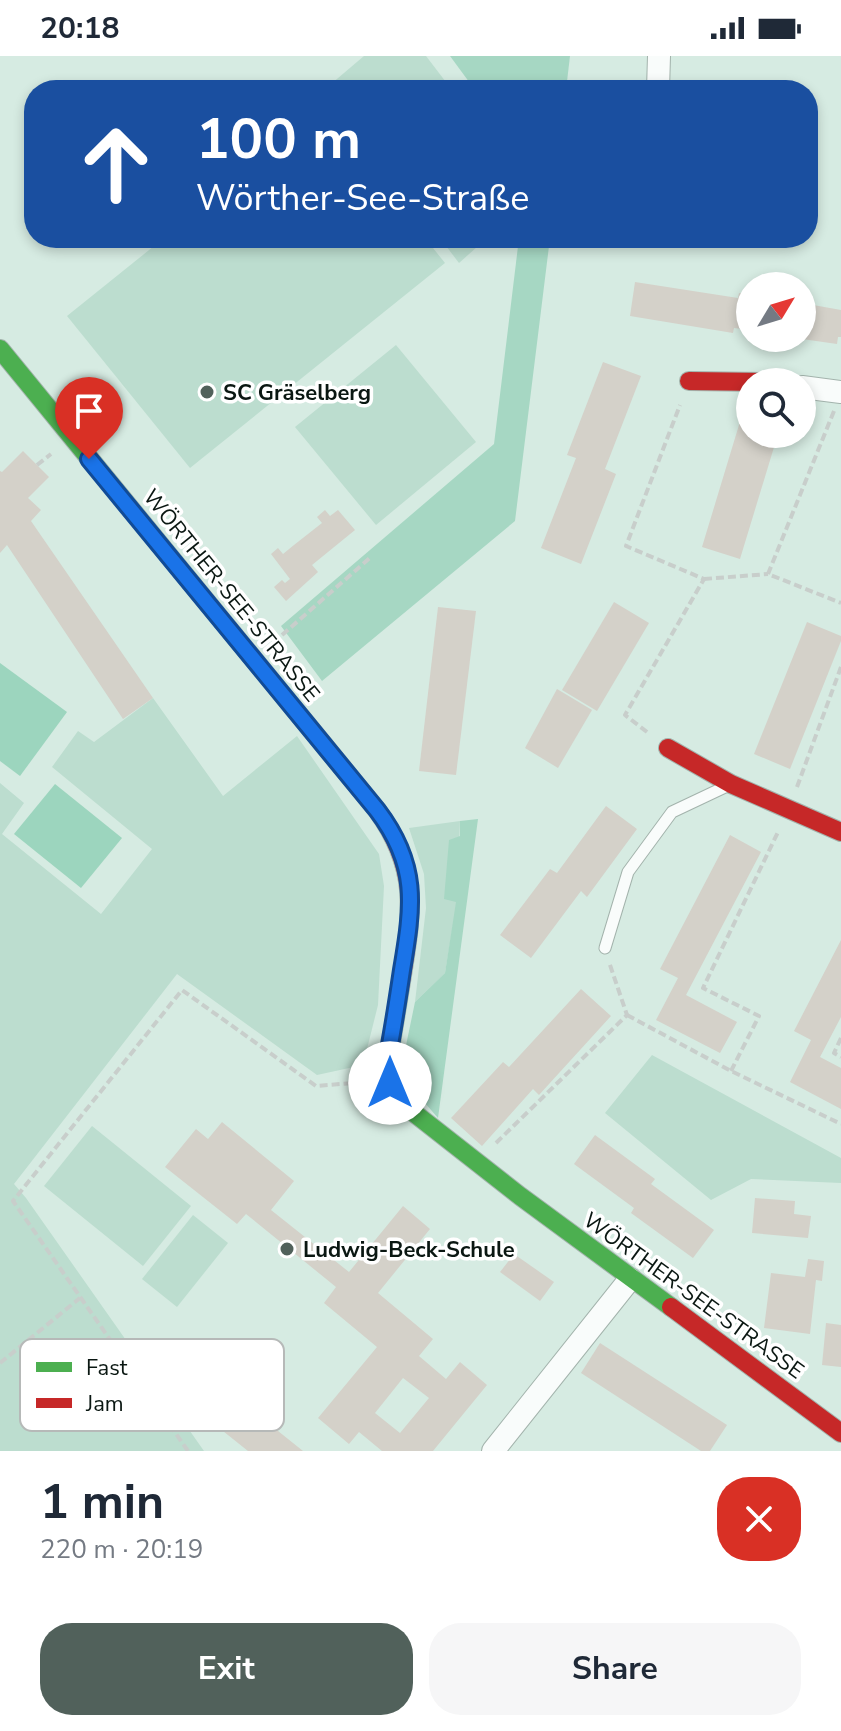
<!DOCTYPE html>
<meta charset="utf-8">
<style>
:root{--surface:#fff;--page:#f6f6f7;--text:#1f2937;--muted:#747a83;--accent:#51615b}
body{margin:0;font-family:"Nunito Sans",sans-serif;background:var(--page);color:var(--text);height:100vh;display:flex;flex-direction:column;font-size:30px;white-space:nowrap}
*{box-sizing:border-box;margin:0}
p{font-size:26px;color:var(--muted)}
.icon{flex:none;width:44px;height:44px;fill:none;stroke:currentColor;stroke-width:2;stroke-linecap:round;stroke-linejoin:round}
.map{position:relative;height:1395px;overflow:hidden}
.side{display:flex;flex-direction:column;background:var(--surface);flex:1}
.side>*{flex:none}
.guide{position:absolute;left:24px;top:24px;width:794px;height:168px;border-radius:32px;box-shadow:0 4px 12px #0003;background:#1a4fa0;color:#fff;overflow:hidden}
.needle{width:52px;rotate:52deg}
.tools{position:absolute;left:736px;top:216px;display:grid;gap:16px}
.tools a{display:grid;place-items:center;width:80px;height:80px;border-radius:50%;background:var(--surface);box-shadow:0 4px 12px #0003;font-size:40px}
.pin{position:absolute;display:grid;place-items:center;width:68px;height:68px;color:#fff;margin:-82px -34px;border-radius:50% 50% 50% 0;rotate:-45deg;box-shadow:0 0 8px #0007}
.pin .icon{rotate:45deg}
.me{position:absolute;width:88px;margin:-44px;rotate:0deg;stroke-linejoin:round;filter:drop-shadow(0 0 6px #0008)}
.turn{display:flex;align-items:center;gap:28px;height:168px;padding:0 40px;font-size:36px}
.turn .icon{width:104px;height:104px;stroke-width:2.5}
.turn b{display:block;font-size:56px;line-height:68px}
.round{display:grid;place-items:center;flex:none;width:84px;height:84px;border-radius:32px;background:var(--page)}
.head{display:flex;align-items:center;justify-content:space-between;height:136px;padding:0 40px}
h1{font-size:48px;font-weight:700;line-height:60px}
.action{display:flex;gap:16px;margin-top:auto;padding:16px 40px}
.action a{flex:1;height:92px;border-radius:32px;background:var(--accent);color:#fff;font-size:32px;font-weight:700;line-height:92px;text-align:center}
.action a+a{background:var(--page);color:var(--text)}
.status{display:flex;justify-content:space-between;align-items:center;height:56px;padding:0 40px;background:var(--surface);direction:ltr}
.status svg{height:22px;fill:currentColor}
.map>svg:first-child{display:block}
.green{fill:#bcddcf}
.forest{fill:#a6d7c3}
.water{fill:#9cd5be}
.building{fill:#d4d1c9;fill-rule:evenodd}
.lines{fill:none;stroke-linecap:round;stroke-linejoin:round}
.lane-casing{stroke:#a3b3ac;stroke-width:13}
.street-casing{stroke:#a3b3ac;stroke-width:24}
.fast-casing{stroke:#a3b3ac;stroke-width:20}
.jam-casing{stroke:#a3b3ac;stroke-width:20}
.path{stroke:#c8cecb;stroke-width:4;stroke-dasharray:8 4;stroke-linecap:butt}
.lane{stroke:#f9fcfb;stroke-width:11}
.street{stroke:#f9fcfb;stroke-width:22}
.fast{stroke:#4caf50;stroke-width:18}
.jam{stroke:#c62828;stroke-width:18}
.route-casing{stroke:#114b97;stroke-width:20}
.route{stroke:#1a73e8;stroke-width:14}
.poi-dot{fill:#51615b;stroke:#fff;stroke-width:3}
.labels{text-anchor:middle;stroke-width:7;stroke-linejoin:round;paint-order:stroke}
.poi-label{font-size:22px;font-weight:bold;fill:#0a1712;stroke:#fff;text-anchor:start}
.street-label{font-size:22px;fill:#0a1712;stroke:#fff}
.key{fill:#fff;stroke:#b6b9b8;stroke-width:2}
.key-label{font-size:22px;fill:#0a1712}
</style>
<div class="status"><b>20:18</b><svg viewBox="0 0 49 12"><path d="M0 12V9h3v3zM5 12V6h3v6zM10 12V3h3v9zM15 12V0h3v12zM26 1h20v11H26zM47 4h2v5h-2z"/></svg></div>
<div class="map">
<svg width="841" height="1395" viewBox="0 0 841 1395">
<rect width="100%" height="100%" fill="#d6ebe2"/>
<g class="green">
<polygon points="364,0 426,0 452,34 324,34"/>
<polygon points="164,182 425,182 445,207 190,412 67,260"/>
<polygon points="440,182 487,182 459,207"/>
<polygon points="396,289 476,386 376,469 295,371"/>
<polygon points="153,642 223,740 297,680 379,798 384,830 378,949 363,1009 317,1019 177,918 14,1128 26,1142 204,1395 0,1395 0,727 24,747 2,778 101,858 152,793 52,711 78,675 94,686"/>
<polygon points="460,765 457,845 445,917 415,946 426,852 424,818 409,772"/>
<polygon points="652,999 841,1102 841,1127 751,1123 711,1144 605,1057"/>
<polygon points="92,1070 191,1150 143,1210 44,1130"/>
<polygon points="193,1159 228,1187 177,1251 142,1223"/>
</g>
<g class="forest">
<polygon points="450,0 570,0 566,34 475,34"/>
<polygon points="519,182 550,182 515,465 322,625 281,570 494,388"/>
<polygon points="478,763 438,1062 404,1023 403,1004 415,946 445,917 456,846 444,843 449,784 460,780 460,765"/>
</g>
<g class="water">
<polygon points="0,607 67,656 20,720 0,705"/>
<polygon points="55,728 122,782 81,832 14,778"/>
</g>
<g class="building">
<polygon points="635,226 738,242 739,237 750,239 750,274 734,272 733,277 630,260"/>
<polygon points="802,247 841,254 841,281 838,281 837,288 802,283"/>
<polygon points="603,306 641,320 605,413 616,418 581,508 541,492 576,402 567,399"/>
<polygon points="742,359 750,361 750,378 778,378 740,503 702,491"/>
<polygon points="23,395 49,421 28,442 41,454 31,465 153,642 123,663 7,489 0,497 0,415 2,416"/>
<polygon points="325,454 330,460 338,454 355,474 312,509 318,516 286,545 274,531 282,524 285,527 290,523 271,498 278,492 283,498 294,489 322,467 317,461"/>
<polygon points="614,546 649,567 597,655 562,634"/>
<polygon points="438,551 476,555 456,719 419,715"/>
<polygon points="807,566 841,580 841,585 790,713 754,698"/>
<polygon points="557,633 592,654 558,712 525,692"/>
<polygon points="606,750 637,773 587,841 581,835 531,902 500,879 550,813 557,817"/>
<polygon points="730,779 761,796 686,939 737,966 720,997 656,964 678,922 660,913"/>
<polygon points="841,884 841,961 820,1001 841,1012 841,1053 790,1026 811,984 794,975"/>
<polygon points="581,933 611,960 539,1039 533,1033 482,1090 451,1062 503,1006 509,1011"/>
<path d="M 222,1066 L 294,1125 L 271,1154 L 349,1216 L 403,1150 L 430,1173 L 378,1237 L 433,1283 L 419,1300 L 446,1323 L 460,1306 L 487,1329 L 433,1395 L 382,1395 L 359,1376 L 349,1388 L 318,1362 L 377,1291 L 324,1247 L 336,1231 L 246,1158 L 237,1168 L 165,1111 L 196,1073 L 208,1083 ZM 403,1322 L 429,1342 L 400,1377 L 375,1357 Z"/>
<polygon points="595,1079 655,1123 651,1128 714,1174 693,1202 631,1157 634,1152 574,1108"/>
<polygon points="755,1142 795,1145 794,1158 811,1160 808,1182 752,1177"/>
<polygon points="514,1198 554,1226 540,1245 500,1216"/>
<polygon points="808,1203 824,1205 822,1225 816,1224 810,1278 764,1272 771,1217 805,1221"/>
<polygon points="826,1267 841,1269 841,1311 822,1309"/>
<polygon points="600,1287 727,1369 710,1395 701,1395 581,1317"/>
<polygon points="196,1288 238,1321 228,1335 303,1395 248,1395 164,1328"/>
</g>
<g class="lines">
<g class="lane-casing">
<polyline id="lane" points="605,892 628,816 672,756 727,730"/>
</g>
<g class="street-casing">
<g id="street">
<polyline points="658,34 659,0"/>
<polyline points="802,331 841,336"/>
<polyline points="493,1395 630,1223"/>
</g>
</g>
<g class="fast-casing">
<g id="fast">
<polyline points="0,293 193,529"/>
<polyline points="400,932 387,1011 395,1034 409,1053 520,1140 671,1251"/>
</g>
</g>
<g class="jam-casing">
<g id="jam">
<polyline points="689,325 763,326"/>
<path d="M 193,529 L 377,754 C 422,817 411,861 400,932"/>
<polyline points="668,692 731,728 841,776"/>
<polyline points="671,1251 841,1377"/>
</g>
</g>
<g class="path">
<polyline points="834,355 768,518 841,547"/>
<polyline points="37,409 51,398"/>
<polyline points="704,523 768,518"/>
<polyline points="273,587 372,500"/>
<polyline points="647,676 625,659 704,523 626,490 680,349"/>
<polyline points="797,731 841,611"/>
<polyline points="627,959 731,1015 841,1068"/>
<polyline points="841,982 834,997 841,1001"/>
<polyline points="731,1015 759,960 703,932 778,776"/>
<polyline points="496,1087 627,959 609,906"/>
<polyline points="0,1307 80,1242"/>
<polyline points="188,1395 13,1145 182,934 316,1030 366,1026"/>
</g>
<use href="#lane" class="lane"/>
<use href="#street" class="street"/>
<use href="#fast" class="fast"/>
<use href="#jam" class="jam"/>
</g>
<g class="lines">
<g class="route-casing">
<path id="route" d="M 89,403 L 377,754 C 419,809 413,849 402,914 C 398,941 394,967 389,994 L 387,1011 L 390,1027"/>
</g>
<use href="#route" class="route"/>
</g>
<g class="poi-dot">
<circle cx="207" cy="336" r="8"/>
<circle cx="287" cy="1193" r="8"/>
</g>
<g class="labels">
<g class="poi-label">
<text x="223" y="344">SC Gräselberg</text>
<text x="303" y="1201">Ludwig-Beck-Schule</text>
</g>
<g class="street-label">
<text transform="translate(232 539) rotate(51)" y="8">WÖRTHER-SEE-STRASSE</text>
<text transform="translate(694 1239) rotate(36)" y="8">WÖRTHER-SEE-STRASSE</text>
</g>
</g>
<rect x="20" y="1283" width="264" height="92" rx="12" class="key"/>
<rect x="36" y="1306" width="36" height="10" fill="#4caf50"/>
<rect x="36" y="1342" width="36" height="10" fill="#c62828"/>
<g class="key-label">
<text x="86" y="1319">Fast</text>
<text x="86" y="1355">Jam</text>
</g>
</svg>
<div class="tools">
<a><svg class="needle" viewBox="-14 -14 28 28"><path d="M0-13l5 13h-10z" fill="#e53935"/><path d="M0 13l5-13h-10z" fill="#747a83"/></svg></a>
<a><svg class="icon" aria-label="search" viewBox="0 0 24 24"><circle cx="10" cy="10" r="6"/><path d="M15 15l6 6"/></svg></a>
</div>
<div class="pin" style="left:89px;top:403px;background:#d93025"><svg class="icon" aria-label="arrive" viewBox="0 0 24 24"><path d="M6 21V4h12l-3 4 3 4H6"/></svg></div>
<svg class="me" style="left:390px;top:1027px" viewBox="-20 -20 40 40"><circle r="19" fill="#fff"/><path d="M0-13L10 11 0 6-10 11z" fill="#1a73e8"/></svg>
<div class="guide">
<div class="turn"><svg class="icon" aria-label="ahead" viewBox="0 0 24 24"><path d="M12 20V5M6 11l6-6 6 6"/></svg><div><b>100 m</b>Wörther-See-Straße</div></div>
</div>
</div>
<section class="side">
<div class="head"><div><h1>1 min</h1><p>220 m · 20:19</p></div><a class="round" style="background:#d93025;color:#fff"><svg class="icon" aria-label="close" viewBox="0 0 24 24"><path d="M6 6l12 12M18 6L6 18"/></svg></a></div>
<div class="action"><a>Exit</a><a>Share</a></div>
</section>
